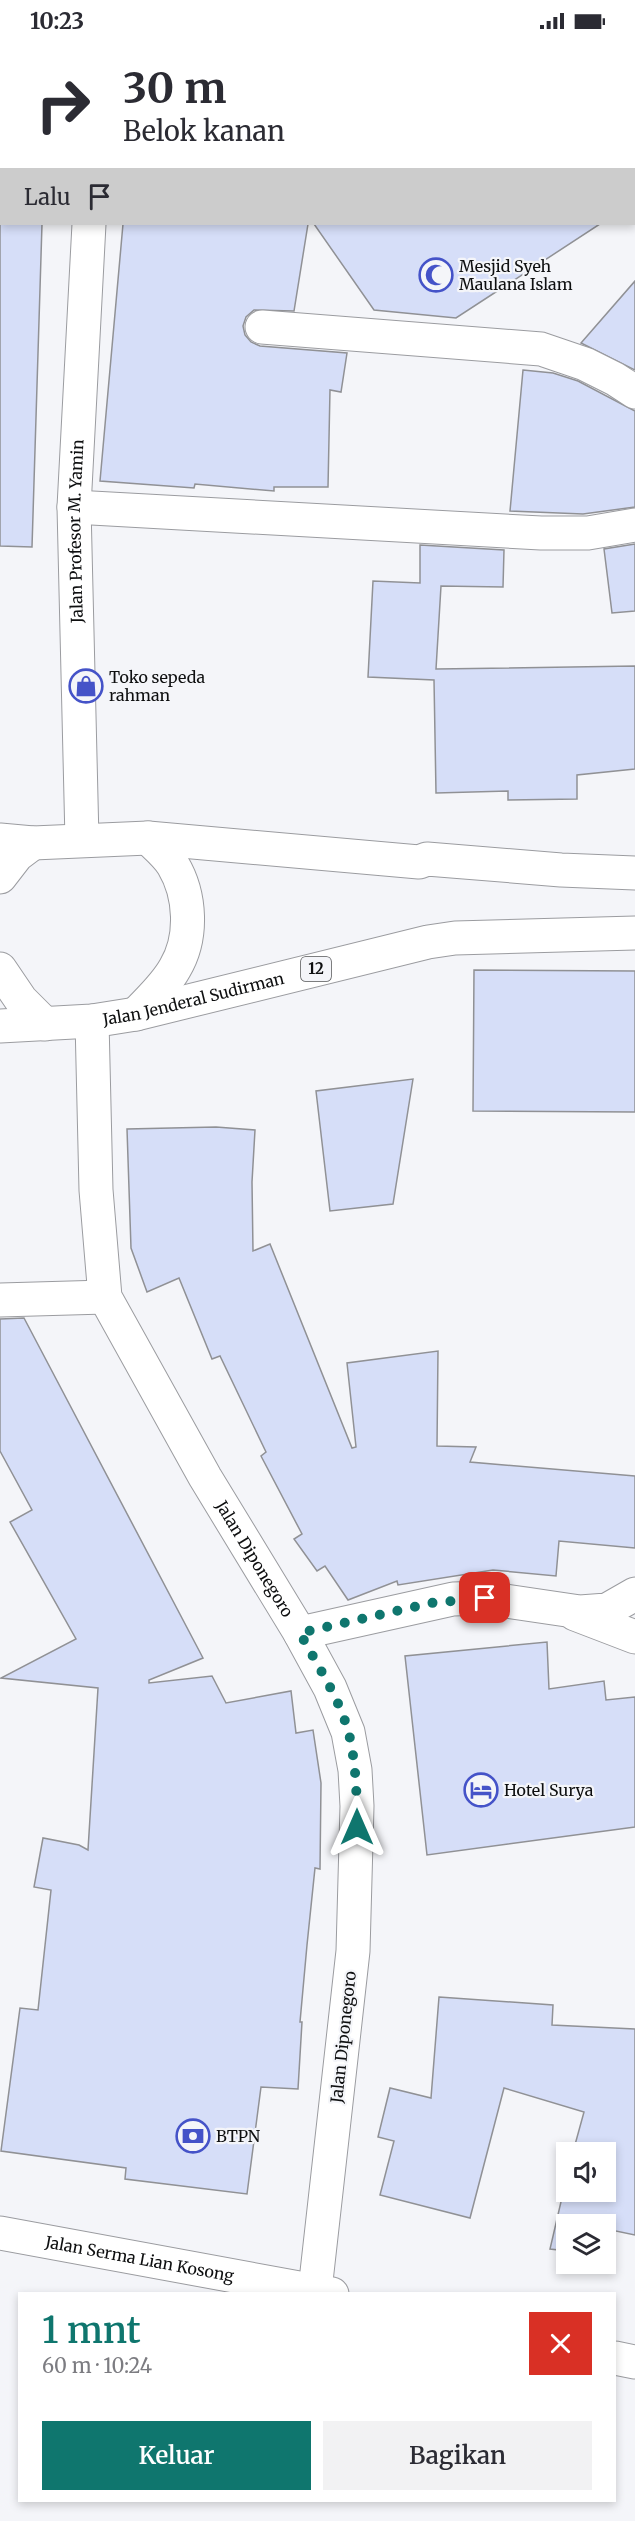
<!DOCTYPE html>
<html lang="id">
<meta charset="utf-8">
<style>
:root{--surface:#fff;--page:#f2f2f3;--text:#2b2b33;--muted:#7c7c81;--accent:#0f766e}
body{margin:0;font-family:Merriweather,serif;background:var(--page);color:var(--text);height:100vh;display:flex;flex-direction:column;font-size:22px;white-space:nowrap}
*{box-sizing:border-box;margin:0}
p{font-size:20px;color:var(--muted)}
.icon{flex:none;width:33px;height:33px;fill:none;stroke:currentColor;stroke-width:2;stroke-linecap:round;stroke-linejoin:round}
.map{position:relative;flex:1;overflow:hidden}
.details{position:absolute;left:18px;top:2250px;width:598px;height:210px;display:flex;flex-direction:column;background:var(--surface);border-radius:0px;box-shadow:0 3px 9px #0003}
.details>*{flex:none}
.guide{position:absolute;left:0px;top:0px;width:636px;height:183px;box-shadow:0 3px 9px #0003;background:#fff;color:var(--text);overflow:hidden}
.fabs{position:absolute;left:556px;top:2100px;display:grid;gap:12px}
.fabs a{display:grid;place-items:center;width:60px;height:60px;border-radius:0px;background:var(--surface);box-shadow:0 3px 9px #0003;font-size:30px}
.pin{position:absolute;display:grid;place-items:center;width:51px;height:51px;color:#fff;margin:-26px;border-radius:12px;box-shadow:0 3px 9px #0006}
.me{position:absolute;width:66px;margin:-33px;rotate:0deg;stroke-linejoin:round;filter:drop-shadow(0 0 4px #0008)}
.turn{display:flex;align-items:center;gap:21px;height:126px;padding:0 24px;font-size:27px}
.turn .icon{width:78px;height:78px;stroke-width:2.5}
.turn b{display:block;font-size:42px;line-height:51px}
.then{display:flex;align-items:center;height:57px;padding:0 24px;background:#0003;gap:12px;font-size:22px}
.round{display:grid;place-items:center;flex:none;width:63px;height:63px;border-radius:0px;background:var(--page)}
.head{display:flex;align-items:center;justify-content:space-between;height:102px;padding:0 24px}
h1{font-size:36px;font-weight:600;line-height:45px;color:var(--accent)}
.primary-button{display:flex;gap:12px;margin-top:auto;padding:12px 24px}
.primary-button a{flex:1;height:69px;border-radius:0px;background:var(--accent);color:#fff;font-size:24px;font-weight:600;line-height:69px;text-align:center}
.primary-button a+a{background:var(--page);color:var(--text)}
.status{display:flex;justify-content:space-between;align-items:center;height:42px;padding:0 30px;background:var(--surface);direction:ltr}
.status svg{height:16px;fill:currentColor}
.map>svg:first-child{display:block}
.building{fill:#d6def8;stroke:#909195;stroke-width:1.5}
.lines{fill:none;stroke-linecap:round;stroke-linejoin:round}
.street-casing{stroke:#9b9ca0;stroke-width:35}
.secondary-casing{stroke:#9b9ca0;stroke-width:35}
.highway-casing{stroke:#9b9ca0;stroke-width:35}
.street{stroke:#fff;stroke-width:33}
.secondary{stroke:#fff;stroke-width:33}
.highway{stroke:#fff;stroke-width:33}
.route{stroke:#0f766e;stroke-width:10;stroke-dasharray:0 18}
.labels{text-anchor:middle;stroke-width:4.5;stroke-linejoin:round;paint-order:stroke}
.shield{fill:#f4f5f9;stroke:#535456;stroke-width:1.5}
.shield-label{font-size:15px;font-weight:bold;fill:#0e0f10}
.poi-label{font-size:16px;fill:#0e0f10;stroke:#f4f5f9;text-anchor:start}
.street-label{font-size:16px;fill:#0e0f10;stroke:#f4f5f9}
</style>
<div class="status"><b>10:23</b><svg viewBox="0 0 49 12"><path d="M0 12V9h3v3zM5 12V6h3v6zM10 12V3h3v9zM15 12V0h3v12zM26 1h20v11H26zM47 4h2v5h-2z"/></svg></div>
<div class="map">
<svg width="635" height="2479" viewBox="0 0 635 2479">
<rect width="100%" height="100%" fill="#f4f5f9"/>
<g class="building">
<polygon points="0,182 42,182 32,505 0,504"/>
<polygon points="123,182 308,182 294,269 254,268 246,275 243,284 245,293 251,300 260,304 347,311 341,350 330,348 328,445 274,445 274,449 195,442 194,446 100,439"/>
<polygon points="314,182 600,182 456,276 374,268"/>
<polygon points="635,239 635,328 581,301"/>
<polygon points="523,328 553,331 578,339 635,369 635,465 583,472 510,469"/>
<polygon points="635,502 635,569 612,571 604,507"/>
<polygon points="420,503 504,508 503,545 441,544 436,627 635,624 635,727 577,733 577,757 508,758 508,749 436,751 434,638 368,635 373,539 420,541"/>
<polygon points="474,928 635,929 635,1070 473,1069"/>
<polygon points="413,1037 393,1162 330,1169 316,1049"/>
<polygon points="216,1085 255,1088 252,1140 253,1209 270,1202 352,1406 356,1405 347,1321 438,1309 437,1404 476,1405 470,1420 635,1434 635,1506 559,1499 556,1534 493,1528 398,1543 397,1539 348,1558 325,1524 317,1529 294,1497 302,1492 261,1414 266,1410 220,1314 212,1317 179,1236 147,1250 131,1206 127,1087"/>
<polygon points="24,1276 203,1616 149,1638 149,1641 212,1634 226,1661 291,1649 296,1691 313,1688 321,1741 320,1827 315,1826 307,1903 300,1980 302,1980 298,2047 261,2045 247,2152 125,2137 126,2126 1,2109 20,1966 38,1968 51,1848 34,1845 43,1796 79,1803 88,1808 98,1646 1,1636 76,1597 10,1480 32,1468 0,1409 0,1277"/>
<polygon points="547,1600 549,1647 604,1639 606,1658 635,1655 635,1785 427,1813 405,1614"/>
<polygon points="439,1955 553,1963 552,1983 635,1987 635,2193 606,2187 606,2182 567,2182 567,2209 550,2207 567,2134 567,2150 606,2150 606,2110 573,2110 584,2070 504,2046 470,2176 380,2153 394,2099 378,2095 390,2046 431,2056"/>
</g>
<g class="lines">
<g class="street-casing">
<g id="street">
<polyline points="262,285 541,307 585,322 615,337 635,350"/>
<polyline points="74,465 541,491 588,491 635,483"/>
<polyline points="0,1258 105,1255"/>
<polyline points="575,1572 635,1595"/>
<polyline points="300,1591 453,1557 485,1556 580,1570 607,1568 635,1552"/>
</g>
</g>
<g class="secondary-casing">
<g id="secondary">
<polyline points="98,2 99,0"/>
<path id="s1" d="M 82,798 L 74,465 L 89,182"/>
<path id="s2" d="M 92,979 L 96,1148 L 105,1255 L 205,1435 L 300,1591 L 330,1646 L 348,1690 L 355,1728 L 357,1764 L 353,1909 L 315,2248"/>
<path id="s3" d="M 0,2191 L 332,2252"/>
<polyline points="615,2316 635,2320"/>
</g>
</g>
<g class="highway-casing">
<g id="highway">
<polyline points="0,798 33,801 148,796 419,820 427,817 561,828 635,831"/>
<polyline points="0,835 17,813 33,801"/>
<polyline points="0,927 21,958 45,982"/>
<path d="M 136,972 C 149,958 165,944 175,926 C 193,896 191,853 173,823 C 167,813 156,804 148,796"/>
<path id="s4" d="M 0,984 L 92,979 L 136,972 L 428,900 L 455,896 L 635,891"/>
</g>
</g>
<use href="#street" class="street"/>
<use href="#secondary" class="secondary"/>
<use href="#highway" class="highway"/>
</g>
<g class="lines">
<path class="route" d="M 357,1785 C 357,1753 356,1722 349,1692 C 340,1657 317,1623 300,1591 L 431,1561 L 485,1556"/>
</g>
<defs>
<g id="mosque-ring" transform="scale(1.725)"><circle r="9.5" fill="#f4f5f9" stroke="#4553c8" stroke-width="1.5"/><path d="M3.5-4.9A6 6 0 1 0 3.5 4.9A5 5 0 1 1 3.5-4.9Z" fill="#4553c8"/></g>
<g id="shop-ring" transform="scale(1.725)"><circle r="9.5" fill="#f4f5f9" stroke="#4553c8" stroke-width="1.5"/><path d="M-5-2.5h2.3a2.7 3.5 0 0 1 5.4 0H5L5.5 6h-11ZM-1.5-2.5h3a1.5 2.3 0 0 0-3 0Z" fill="#4553c8"/></g>
<g id="hotel-ring" transform="scale(1.725)"><circle r="9.5" fill="#f4f5f9" stroke="#4553c8" stroke-width="1.5"/><path d="M-6-4.5h1.5V1H6V5H4.5V3h-9V5H-6ZM-4 0a1.8 1.8 0 1 1 3.6 0ZM.5 0V-2.5h3Q6-2.5 6 0Z" fill="#4553c8"/></g>
<g id="bank-ring" transform="scale(1.725)"><circle r="9.5" fill="#f4f5f9" stroke="#4553c8" stroke-width="1.5"/><path d="M-6-4H6V4H-6ZM0-2.3a2.3 2.3 0 1 0 0 4.6a2.3 2.3 0 1 0 0-4.6Z" fill="#4553c8"/></g>
</defs>
<g fill-rule="evenodd">
<use href="#mosque-ring" x="436" y="233"/>
<use href="#shop-ring" x="86" y="644"/>
<use href="#hotel-ring" x="481" y="1748"/>
<use href="#bank-ring" x="193" y="2094"/>
</g>
<g class="labels">
<rect class="shield" x="301" y="915" width="30" height="24" rx="4.5"/>
<g class="shield-label">
<text x="316" y="932">12</text>
</g>
<g class="poi-label">
<text x="459" y="230">Mesjid Syeh<tspan x="459" dy="18">Maulana Islam</tspan></text>
<text x="109" y="641">Toko sepeda<tspan x="109" dy="18">rahman</tspan></text>
<text x="504" y="1754">Hotel Surya</text>
<text x="216" y="2100">BTPN</text>
</g>
<g class="street-label">
<text dy="6" stroke="none"><textPath href="#s1" startOffset="309">Jalan Profesor M. Yamin</textPath></text>
<text dy="6" stroke="none"><textPath href="#s4" startOffset="196">Jalan Jenderal Sudirman</textPath></text>
<text dy="6" stroke="none"><textPath href="#s2" startOffset="578">Jalan Diponegoro</textPath></text>
<text transform="translate(343 1995) rotate(-84)" y="6">Jalan Diponegoro</text>
<text dy="6" stroke="none"><textPath href="#s3" startOffset="142">Jalan Serma Lian Kosong</textPath></text>
</g>
</g>
</svg>
<div class="fabs">
<a><svg class="icon" aria-label="sound" viewBox="0 0 24 24"><path d="M4 9h4l5-4v14l-5-4H4zM17 9q2 3 0 6"/></svg></a>
<a><svg class="icon" aria-label="layers" viewBox="0 0 24 24"><path d="M12 4l9 5-9 5-9-5zM3 14l9 5 9-5"/></svg></a>
</div>
<div class="pin" style="left:485px;top:1556px;background:#d93025"><svg class="icon" aria-label="arrive" viewBox="0 0 24 24"><path d="M6 21V4h12l-3 4 3 4H6"/></svg></div>
<svg class="me" style="left:357px;top:1785px" viewBox="-20 -20 40 40"><path d="M0-17L14 15 0 8-14 15z" fill="#0f766e" stroke="#fff" stroke-width="4"/></svg>
<div class="guide">
<div class="turn"><svg class="icon" aria-label="right" viewBox="0 0 24 24"><path d="M7 20v-9h11M14 6l5 5-5 5"/></svg><div><b>30 m</b>Belok kanan</div></div>
<div class="then">Lalu<svg class="icon" aria-label="arrive" viewBox="0 0 24 24"><path d="M6 21V4h12l-3 4 3 4H6"/></svg></div>
</div>
<section class="details">
<div class="head"><div><h1>1 mnt</h1><p>60 m · 10:24</p></div><a class="round" style="background:#d93025;color:#fff"><svg class="icon" aria-label="close" viewBox="0 0 24 24"><path d="M6 6l12 12M18 6L6 18"/></svg></a></div>
<div class="primary-button"><a>Keluar</a><a>Bagikan</a></div>
</section>
</div>
